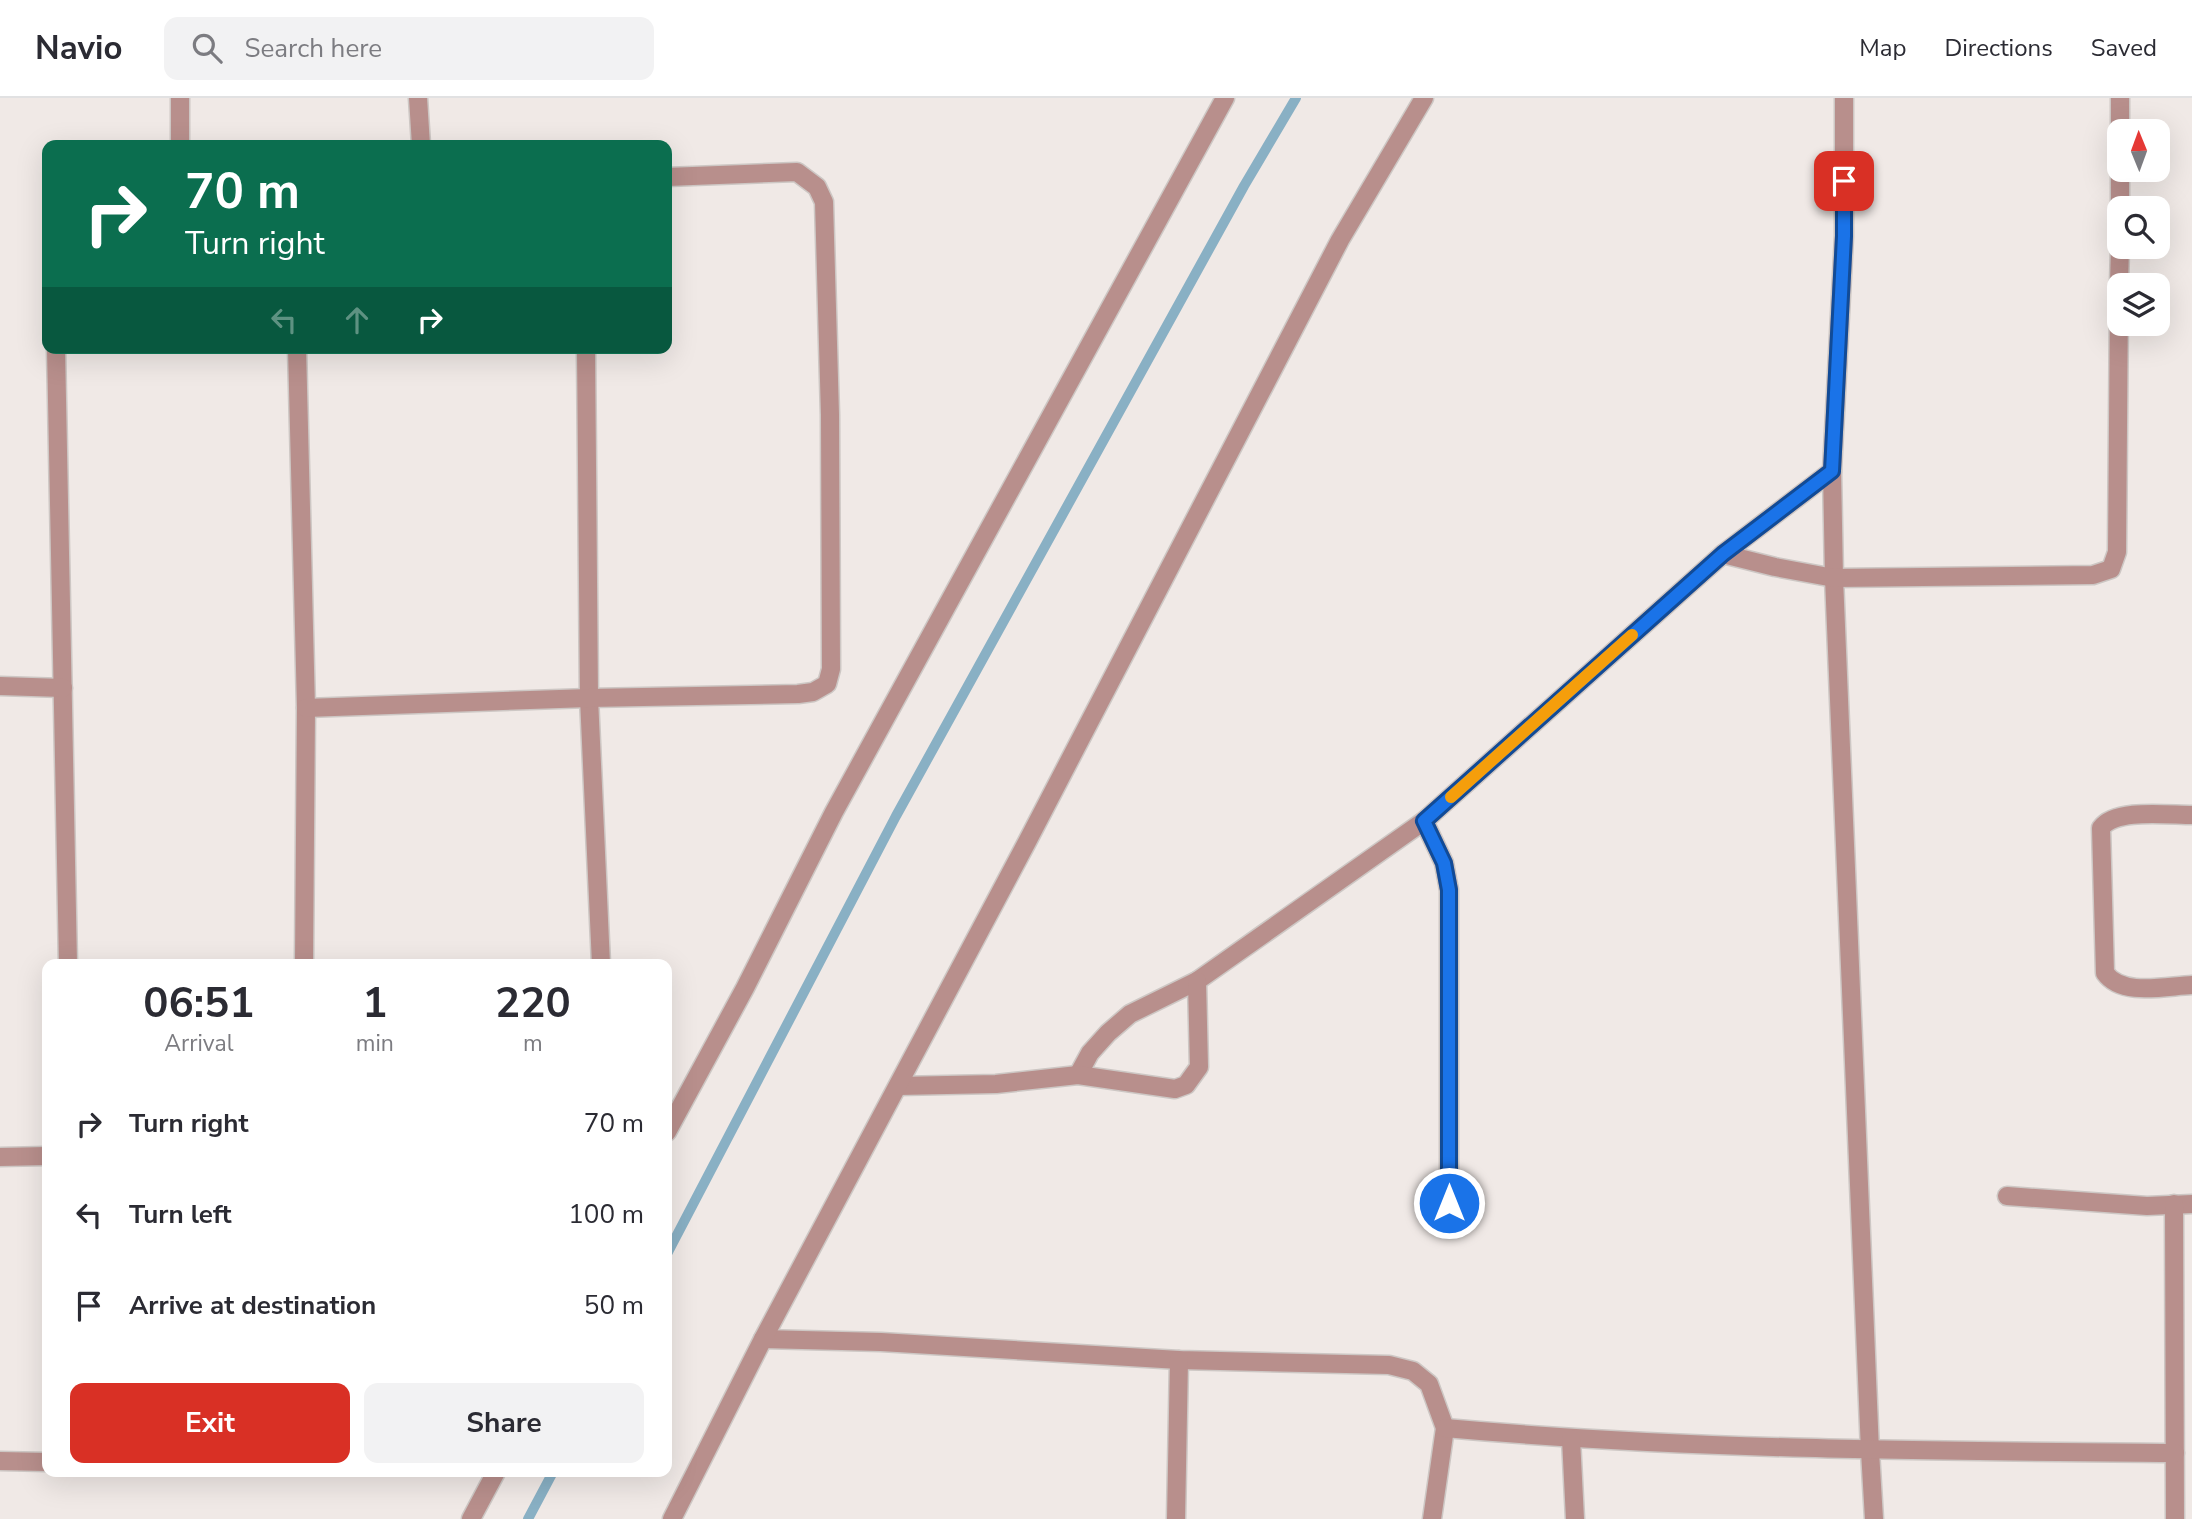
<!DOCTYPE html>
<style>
:root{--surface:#fff;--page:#f2f2f3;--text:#2b2b33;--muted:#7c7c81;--line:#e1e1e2;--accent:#d93025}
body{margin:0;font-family:"Nunito Sans",sans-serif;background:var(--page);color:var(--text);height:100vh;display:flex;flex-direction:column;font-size:26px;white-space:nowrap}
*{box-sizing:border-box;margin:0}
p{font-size:23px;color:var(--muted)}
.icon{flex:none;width:38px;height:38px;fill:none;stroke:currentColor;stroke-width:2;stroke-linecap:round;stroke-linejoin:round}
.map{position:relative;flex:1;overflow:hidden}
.details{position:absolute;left:42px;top:861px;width:630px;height:518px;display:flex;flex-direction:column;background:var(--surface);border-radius:14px;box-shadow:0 7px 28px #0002}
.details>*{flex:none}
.banner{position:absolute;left:42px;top:42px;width:630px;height:214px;border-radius:14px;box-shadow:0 7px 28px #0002;background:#0b6e4f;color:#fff;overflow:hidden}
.needle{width:46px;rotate:359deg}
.controls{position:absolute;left:2107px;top:21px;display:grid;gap:14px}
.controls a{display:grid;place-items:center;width:63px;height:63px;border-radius:14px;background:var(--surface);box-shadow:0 7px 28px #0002;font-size:35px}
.pin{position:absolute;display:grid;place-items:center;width:60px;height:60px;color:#fff;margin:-30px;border-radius:14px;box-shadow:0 4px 10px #0006}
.me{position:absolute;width:77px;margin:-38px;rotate:0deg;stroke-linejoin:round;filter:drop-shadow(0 0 5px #0008)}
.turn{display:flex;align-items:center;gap:24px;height:147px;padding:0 28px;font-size:32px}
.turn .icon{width:91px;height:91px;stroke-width:2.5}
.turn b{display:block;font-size:49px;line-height:60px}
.lanes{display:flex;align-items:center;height:66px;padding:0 28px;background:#0003;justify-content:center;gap:35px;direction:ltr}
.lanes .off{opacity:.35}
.eta{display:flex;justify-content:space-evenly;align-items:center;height:119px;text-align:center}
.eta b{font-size:42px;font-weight:700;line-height:49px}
.primary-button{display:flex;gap:14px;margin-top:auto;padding:14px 28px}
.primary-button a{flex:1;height:80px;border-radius:14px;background:var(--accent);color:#fff;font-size:28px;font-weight:700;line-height:80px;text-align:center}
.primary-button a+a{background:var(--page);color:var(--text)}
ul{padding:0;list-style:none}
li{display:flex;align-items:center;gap:21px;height:91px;padding:0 28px}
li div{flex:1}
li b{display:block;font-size:26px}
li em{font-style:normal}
header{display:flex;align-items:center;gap:42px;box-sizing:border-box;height:98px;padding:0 35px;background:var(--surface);border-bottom:2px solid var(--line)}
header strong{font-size:33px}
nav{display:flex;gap:38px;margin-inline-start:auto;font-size:24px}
.search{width:490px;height:63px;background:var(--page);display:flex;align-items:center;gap:18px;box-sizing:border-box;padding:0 24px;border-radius:14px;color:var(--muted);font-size:26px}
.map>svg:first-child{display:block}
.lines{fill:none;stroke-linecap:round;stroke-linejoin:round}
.stream{stroke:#89b0c4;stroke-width:10}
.street-casing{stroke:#cdc7c4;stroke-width:21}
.street{stroke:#b88f8c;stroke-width:18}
.route-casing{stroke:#114b97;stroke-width:18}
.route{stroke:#1a73e8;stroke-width:12}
.slow{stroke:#f59e0b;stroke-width:12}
</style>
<header>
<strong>Navio</strong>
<div class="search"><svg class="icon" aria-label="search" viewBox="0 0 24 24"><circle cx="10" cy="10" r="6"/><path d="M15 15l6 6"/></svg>Search here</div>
<nav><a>Map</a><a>Directions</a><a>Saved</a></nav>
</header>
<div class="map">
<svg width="2192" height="1421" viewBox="0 0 2192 1421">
<rect width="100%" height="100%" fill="#f0e9e6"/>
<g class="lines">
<g class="stream">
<polyline points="667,1156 896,718 1244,88 1296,0"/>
<polyline points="528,1421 553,1374"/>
</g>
<g class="street-casing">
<g id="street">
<polyline points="418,0 421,47"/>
<polyline points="1844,0 1844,138 1832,373 1834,480 1870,1353 1874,1421"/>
<polyline points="2120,33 2120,0"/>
<polyline points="180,47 180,0"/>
<polyline points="2120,110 2120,72"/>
<polyline points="2119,187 2120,149"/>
<polyline points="56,250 68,866"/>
<polyline points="297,250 306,610 304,866"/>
<polyline points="586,250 589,600 601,866"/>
<polyline points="1723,456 1775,469 1834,480 2093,477 2111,471 2117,454 2119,201"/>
<polyline points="0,588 63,590"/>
<polyline points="306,610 589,600 798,596 813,594 827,586 831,571 830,317 824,104 817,89 797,74 667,79"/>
<path d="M 2192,717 C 2168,717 2115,710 2101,730 L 2105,875 C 2122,899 2166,888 2192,887"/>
<polyline points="1424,723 1444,765 1449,792 1449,1106"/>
<polyline points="1078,977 1090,955 1108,935 1130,916 1197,883 1424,723 1723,456 1832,373"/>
<polyline points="898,988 996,986 1078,977 1175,991 1186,987 1199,969 1197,883"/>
<polyline points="667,1034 745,890 834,714 1225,0"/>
<polyline points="0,1059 47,1058"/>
<polyline points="2007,1098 2147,1108 2192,1106"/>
<polyline points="2174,1106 2175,1421"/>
<polyline points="763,1241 881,1244 1179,1262 1389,1267 1413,1273 1429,1286 1445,1330 1432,1421"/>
<path d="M 1445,1330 C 1688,1352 1931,1353 2175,1355"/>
<polyline points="1571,1341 1575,1421"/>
<polyline points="0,1363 47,1364"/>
<polyline points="471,1421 496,1374"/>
<polyline points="672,1421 763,1241 1027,744 1340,142 1424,0"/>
<polyline points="1176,1421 1179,1262"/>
</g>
</g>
<use href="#street" class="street"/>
</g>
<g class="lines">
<g class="route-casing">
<polyline id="route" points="1449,1105 1449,792 1444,765 1424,723 1723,456 1832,373 1844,138 1844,83"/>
</g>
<use href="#route" class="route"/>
<polyline class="slow" points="1451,699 1632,537"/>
</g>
</svg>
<div class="controls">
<a><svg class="needle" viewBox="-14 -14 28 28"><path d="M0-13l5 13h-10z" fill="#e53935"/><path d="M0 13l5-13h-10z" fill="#7c7c81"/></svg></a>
<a><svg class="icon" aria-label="search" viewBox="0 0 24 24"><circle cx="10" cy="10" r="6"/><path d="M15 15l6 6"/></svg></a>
<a><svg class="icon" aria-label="layers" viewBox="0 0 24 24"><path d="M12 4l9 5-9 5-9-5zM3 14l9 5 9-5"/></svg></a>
</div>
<div class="pin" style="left:1844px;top:83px;background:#d93025"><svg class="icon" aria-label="arrive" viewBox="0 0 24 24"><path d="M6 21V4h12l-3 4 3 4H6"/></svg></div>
<svg class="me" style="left:1449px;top:1105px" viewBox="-20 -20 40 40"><circle r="17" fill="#1a73e8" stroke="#fff" stroke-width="3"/><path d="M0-11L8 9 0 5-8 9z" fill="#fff"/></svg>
<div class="banner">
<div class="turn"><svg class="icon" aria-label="right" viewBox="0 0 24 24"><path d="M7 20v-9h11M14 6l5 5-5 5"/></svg><div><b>70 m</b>Turn right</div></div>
<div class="lanes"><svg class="icon off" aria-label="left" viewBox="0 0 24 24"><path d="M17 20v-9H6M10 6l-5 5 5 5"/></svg><svg class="icon off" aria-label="ahead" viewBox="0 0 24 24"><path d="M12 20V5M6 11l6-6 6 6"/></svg><svg class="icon" aria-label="right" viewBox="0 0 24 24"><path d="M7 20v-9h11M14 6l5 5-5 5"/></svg></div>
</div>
<section class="details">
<div class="eta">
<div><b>06:51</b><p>Arrival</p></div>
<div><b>1</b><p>min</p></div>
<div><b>220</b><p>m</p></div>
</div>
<ul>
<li><svg class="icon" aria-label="right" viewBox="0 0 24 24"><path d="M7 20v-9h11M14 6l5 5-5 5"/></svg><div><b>Turn right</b></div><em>70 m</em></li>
<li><svg class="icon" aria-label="left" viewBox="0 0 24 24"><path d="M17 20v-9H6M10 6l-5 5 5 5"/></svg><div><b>Turn left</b></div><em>100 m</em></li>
<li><svg class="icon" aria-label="arrive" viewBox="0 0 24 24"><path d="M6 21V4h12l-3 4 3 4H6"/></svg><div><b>Arrive at destination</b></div><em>50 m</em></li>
</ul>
<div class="primary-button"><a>Exit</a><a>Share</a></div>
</section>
</div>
